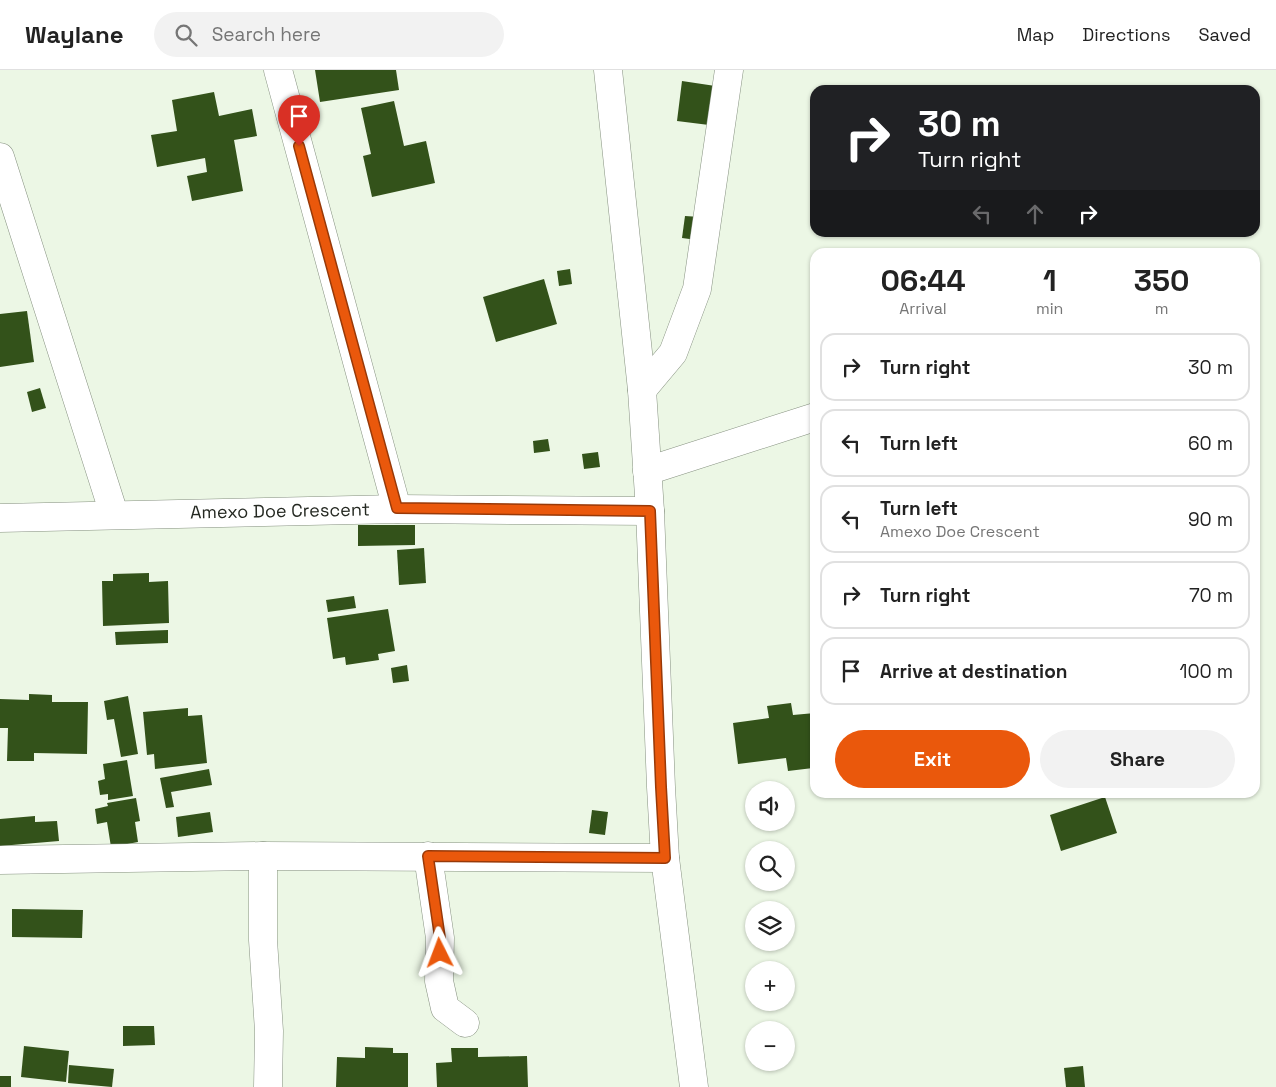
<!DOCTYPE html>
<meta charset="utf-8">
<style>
:root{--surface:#fff;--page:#f2f2f2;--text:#222;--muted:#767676;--line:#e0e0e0;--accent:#ea580c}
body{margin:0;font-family:"Space Grotesk",sans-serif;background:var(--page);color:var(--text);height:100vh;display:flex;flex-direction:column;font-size:19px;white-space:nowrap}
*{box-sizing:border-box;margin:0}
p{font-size:16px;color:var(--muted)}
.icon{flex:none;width:28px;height:28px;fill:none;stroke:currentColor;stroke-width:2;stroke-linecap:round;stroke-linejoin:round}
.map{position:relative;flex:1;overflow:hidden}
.side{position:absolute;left:810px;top:178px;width:450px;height:550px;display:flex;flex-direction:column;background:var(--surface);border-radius:15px;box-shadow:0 1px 4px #0004}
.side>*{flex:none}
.top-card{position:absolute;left:810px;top:15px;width:450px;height:152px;border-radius:15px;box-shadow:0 1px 4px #0004;background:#202124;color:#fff;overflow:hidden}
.controls{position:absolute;left:745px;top:711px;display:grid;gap:10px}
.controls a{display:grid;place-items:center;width:50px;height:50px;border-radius:50%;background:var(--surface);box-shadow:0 1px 4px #0004;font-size:25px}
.pin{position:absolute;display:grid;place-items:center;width:42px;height:42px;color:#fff;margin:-51px -21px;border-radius:50% 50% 50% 0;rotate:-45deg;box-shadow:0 0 5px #0007}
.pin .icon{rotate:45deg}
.me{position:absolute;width:55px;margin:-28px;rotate:357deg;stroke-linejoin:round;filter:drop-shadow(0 0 4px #0008)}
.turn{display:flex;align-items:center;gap:18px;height:105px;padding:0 25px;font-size:22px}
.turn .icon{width:65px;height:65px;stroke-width:2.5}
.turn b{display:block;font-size:35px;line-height:42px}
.lanes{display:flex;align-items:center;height:48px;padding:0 25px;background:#0003;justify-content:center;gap:25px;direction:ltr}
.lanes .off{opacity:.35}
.eta{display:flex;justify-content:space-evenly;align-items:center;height:85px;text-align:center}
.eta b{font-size:30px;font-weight:700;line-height:35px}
.button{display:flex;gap:10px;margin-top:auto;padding:10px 25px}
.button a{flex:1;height:58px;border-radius:30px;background:var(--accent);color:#fff;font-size:20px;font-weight:700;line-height:58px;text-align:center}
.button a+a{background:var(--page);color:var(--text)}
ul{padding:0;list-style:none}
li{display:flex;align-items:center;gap:15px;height:68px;margin:0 10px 8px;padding:0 15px;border:2px solid var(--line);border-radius:15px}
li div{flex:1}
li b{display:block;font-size:19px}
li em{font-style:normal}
header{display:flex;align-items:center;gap:30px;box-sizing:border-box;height:70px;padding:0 25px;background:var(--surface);border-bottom:1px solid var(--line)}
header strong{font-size:24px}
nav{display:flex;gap:28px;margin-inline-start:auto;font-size:18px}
.search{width:350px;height:45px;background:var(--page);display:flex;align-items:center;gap:12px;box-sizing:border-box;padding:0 18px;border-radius:28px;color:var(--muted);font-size:19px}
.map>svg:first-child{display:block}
.building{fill:#33521a}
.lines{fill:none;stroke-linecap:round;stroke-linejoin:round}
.minor-casing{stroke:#869180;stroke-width:29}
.minor{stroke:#fff;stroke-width:28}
.route-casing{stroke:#983908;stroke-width:12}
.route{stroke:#ea580c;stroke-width:9}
.labels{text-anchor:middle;stroke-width:5;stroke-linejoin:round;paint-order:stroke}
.street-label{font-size:18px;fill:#252922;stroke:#fff}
</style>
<header>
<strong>Waylane</strong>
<div class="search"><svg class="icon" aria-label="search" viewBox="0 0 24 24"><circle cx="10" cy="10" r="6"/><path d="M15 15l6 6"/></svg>Search here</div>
<nav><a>Map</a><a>Directions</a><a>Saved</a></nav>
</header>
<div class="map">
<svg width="1276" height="1017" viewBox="0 0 1276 1017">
<rect width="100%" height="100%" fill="#ecf7e5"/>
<g class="building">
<polygon points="315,0 396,0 399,20 320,32"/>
<polygon points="682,11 722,17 717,56 677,51"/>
<polygon points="214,22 219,46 252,39 257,66 234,70 243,121 192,131 187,106 207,102 205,88 157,97 151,65 177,61 172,30"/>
<polygon points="394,31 404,76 426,71 435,113 372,127 363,86 371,84 361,38"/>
<polygon points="685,146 700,147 697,170 682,168"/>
<polygon points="570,199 572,214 559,216 557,201"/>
<polygon points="544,209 557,254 496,272 483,227"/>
<polygon points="27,241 34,292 0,297 0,244"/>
<polygon points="40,318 46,338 32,342 27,322"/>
<polygon points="548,369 550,381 534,383 533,371"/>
<polygon points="598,382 600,397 584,399 582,384"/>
<polygon points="358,455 415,455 415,475 358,476"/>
<polygon points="424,478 426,513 399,515 397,480"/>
<polygon points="149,503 149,512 168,511 169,553 103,556 102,511 113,511 113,504"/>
<polygon points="354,526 356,538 328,542 326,530"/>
<polygon points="388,539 395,581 378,584 379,590 346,595 345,587 333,589 327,548"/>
<polygon points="168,560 168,573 116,575 115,562"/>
<polygon points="407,595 409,611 393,613 391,598"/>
<polygon points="29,624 52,625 52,632 88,632 87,684 34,683 34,691 7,691 8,658 0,658 0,629 29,630"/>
<polygon points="128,626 138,684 121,687 114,649 107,650 104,631"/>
<polygon points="791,633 793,645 815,643 815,685 812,685 813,698 788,701 786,688 738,694 733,653 769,648 767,636"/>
<polygon points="188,638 188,646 202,645 207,693 155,699 154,684 147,685 143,642"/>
<polygon points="127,690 133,726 108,730 108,724 100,725 98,711 105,709 103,694"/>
<polygon points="209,699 212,715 171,722 174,737 166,738 160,708"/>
<polygon points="1105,727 1117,763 1061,781 1050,745"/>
<polygon points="136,728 140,751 135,752 138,772 111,777 107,752 97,754 95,739 108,736 107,733"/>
<polygon points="592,740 608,742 605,765 589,763"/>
<polygon points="210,742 213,762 178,767 176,747"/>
<polygon points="35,746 35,752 57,751 59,771 0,776 0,749"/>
<polygon points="12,839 83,840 82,868 12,867"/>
<polygon points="123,956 154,956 155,975 123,976"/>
<polygon points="24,976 69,981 66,1012 21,1007"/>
<polygon points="365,977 393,978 393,983 408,983 408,1017 336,1017 337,987 365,988"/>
<polygon points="451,978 478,978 478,987 527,986 528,1017 437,1017 436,993 452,992"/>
<polygon points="69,995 114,999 112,1017 68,1013"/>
<polygon points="1083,996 1085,1017 1066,1017 1064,998"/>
<rect x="0" y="1006" width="11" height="11"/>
</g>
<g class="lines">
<g class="minor-casing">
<g id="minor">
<polyline points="278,0 397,439"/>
<polyline points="608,0 642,320 650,441 661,717 665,788 694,1017"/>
<polyline points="0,87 114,444"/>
<polyline points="642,320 673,283 697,219 729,0"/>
<polyline points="647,401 815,347"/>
<polyline points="0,448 397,439 650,441"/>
<polyline points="263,786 263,870 269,961 268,1017"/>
<polyline points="428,786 440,868 439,911 445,938 465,953"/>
<polyline points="0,790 263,786 665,788"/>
</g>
</g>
<use href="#minor" class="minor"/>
</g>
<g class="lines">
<g class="route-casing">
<polyline id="route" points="299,76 397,438 650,441 661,717 665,788 428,786 440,868 440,883"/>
</g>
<use href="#route" class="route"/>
</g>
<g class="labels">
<g class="street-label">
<text transform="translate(280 441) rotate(-1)" y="6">Amexo Doe Crescent</text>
</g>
</g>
</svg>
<div class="controls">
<a><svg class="icon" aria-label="sound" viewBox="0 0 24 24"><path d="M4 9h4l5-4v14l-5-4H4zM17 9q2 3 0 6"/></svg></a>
<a><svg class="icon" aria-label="search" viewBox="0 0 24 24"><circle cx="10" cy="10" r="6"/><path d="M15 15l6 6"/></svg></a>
<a><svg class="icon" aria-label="layers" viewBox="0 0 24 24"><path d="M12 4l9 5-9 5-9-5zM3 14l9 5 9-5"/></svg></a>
<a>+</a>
<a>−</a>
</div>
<div class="pin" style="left:299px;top:76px;background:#d93025"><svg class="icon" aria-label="arrive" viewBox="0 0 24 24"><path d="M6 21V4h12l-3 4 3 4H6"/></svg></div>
<svg class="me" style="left:440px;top:883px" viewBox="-20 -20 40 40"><path d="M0-17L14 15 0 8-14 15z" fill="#ea580c" stroke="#fff" stroke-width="4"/></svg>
<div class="top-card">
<div class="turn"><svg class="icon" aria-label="right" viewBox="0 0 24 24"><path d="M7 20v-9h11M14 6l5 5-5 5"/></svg><div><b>30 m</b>Turn right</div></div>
<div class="lanes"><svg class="icon off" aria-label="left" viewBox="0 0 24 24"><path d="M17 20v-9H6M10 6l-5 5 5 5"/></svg><svg class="icon off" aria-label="ahead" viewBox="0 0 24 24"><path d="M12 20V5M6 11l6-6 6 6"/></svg><svg class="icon" aria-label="right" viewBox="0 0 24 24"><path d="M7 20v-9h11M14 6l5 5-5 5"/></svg></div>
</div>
<section class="side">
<div class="eta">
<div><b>06:44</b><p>Arrival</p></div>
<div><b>1</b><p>min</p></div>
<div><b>350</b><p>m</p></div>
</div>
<ul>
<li><svg class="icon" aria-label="right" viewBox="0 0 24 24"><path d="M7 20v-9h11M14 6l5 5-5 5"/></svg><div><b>Turn right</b></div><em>30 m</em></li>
<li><svg class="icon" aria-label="left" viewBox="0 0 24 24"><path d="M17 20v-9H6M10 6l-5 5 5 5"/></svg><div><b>Turn left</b></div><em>60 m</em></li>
<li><svg class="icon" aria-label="left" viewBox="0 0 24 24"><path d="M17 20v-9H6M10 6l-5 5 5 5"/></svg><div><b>Turn left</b><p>Amexo Doe Crescent</p></div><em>90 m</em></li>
<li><svg class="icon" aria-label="right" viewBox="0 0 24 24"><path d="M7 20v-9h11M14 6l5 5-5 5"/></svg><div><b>Turn right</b></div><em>70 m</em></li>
<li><svg class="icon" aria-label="arrive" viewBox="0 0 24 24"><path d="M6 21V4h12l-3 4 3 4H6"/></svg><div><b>Arrive at destination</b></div><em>100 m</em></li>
</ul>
<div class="button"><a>Exit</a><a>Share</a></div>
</section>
</div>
